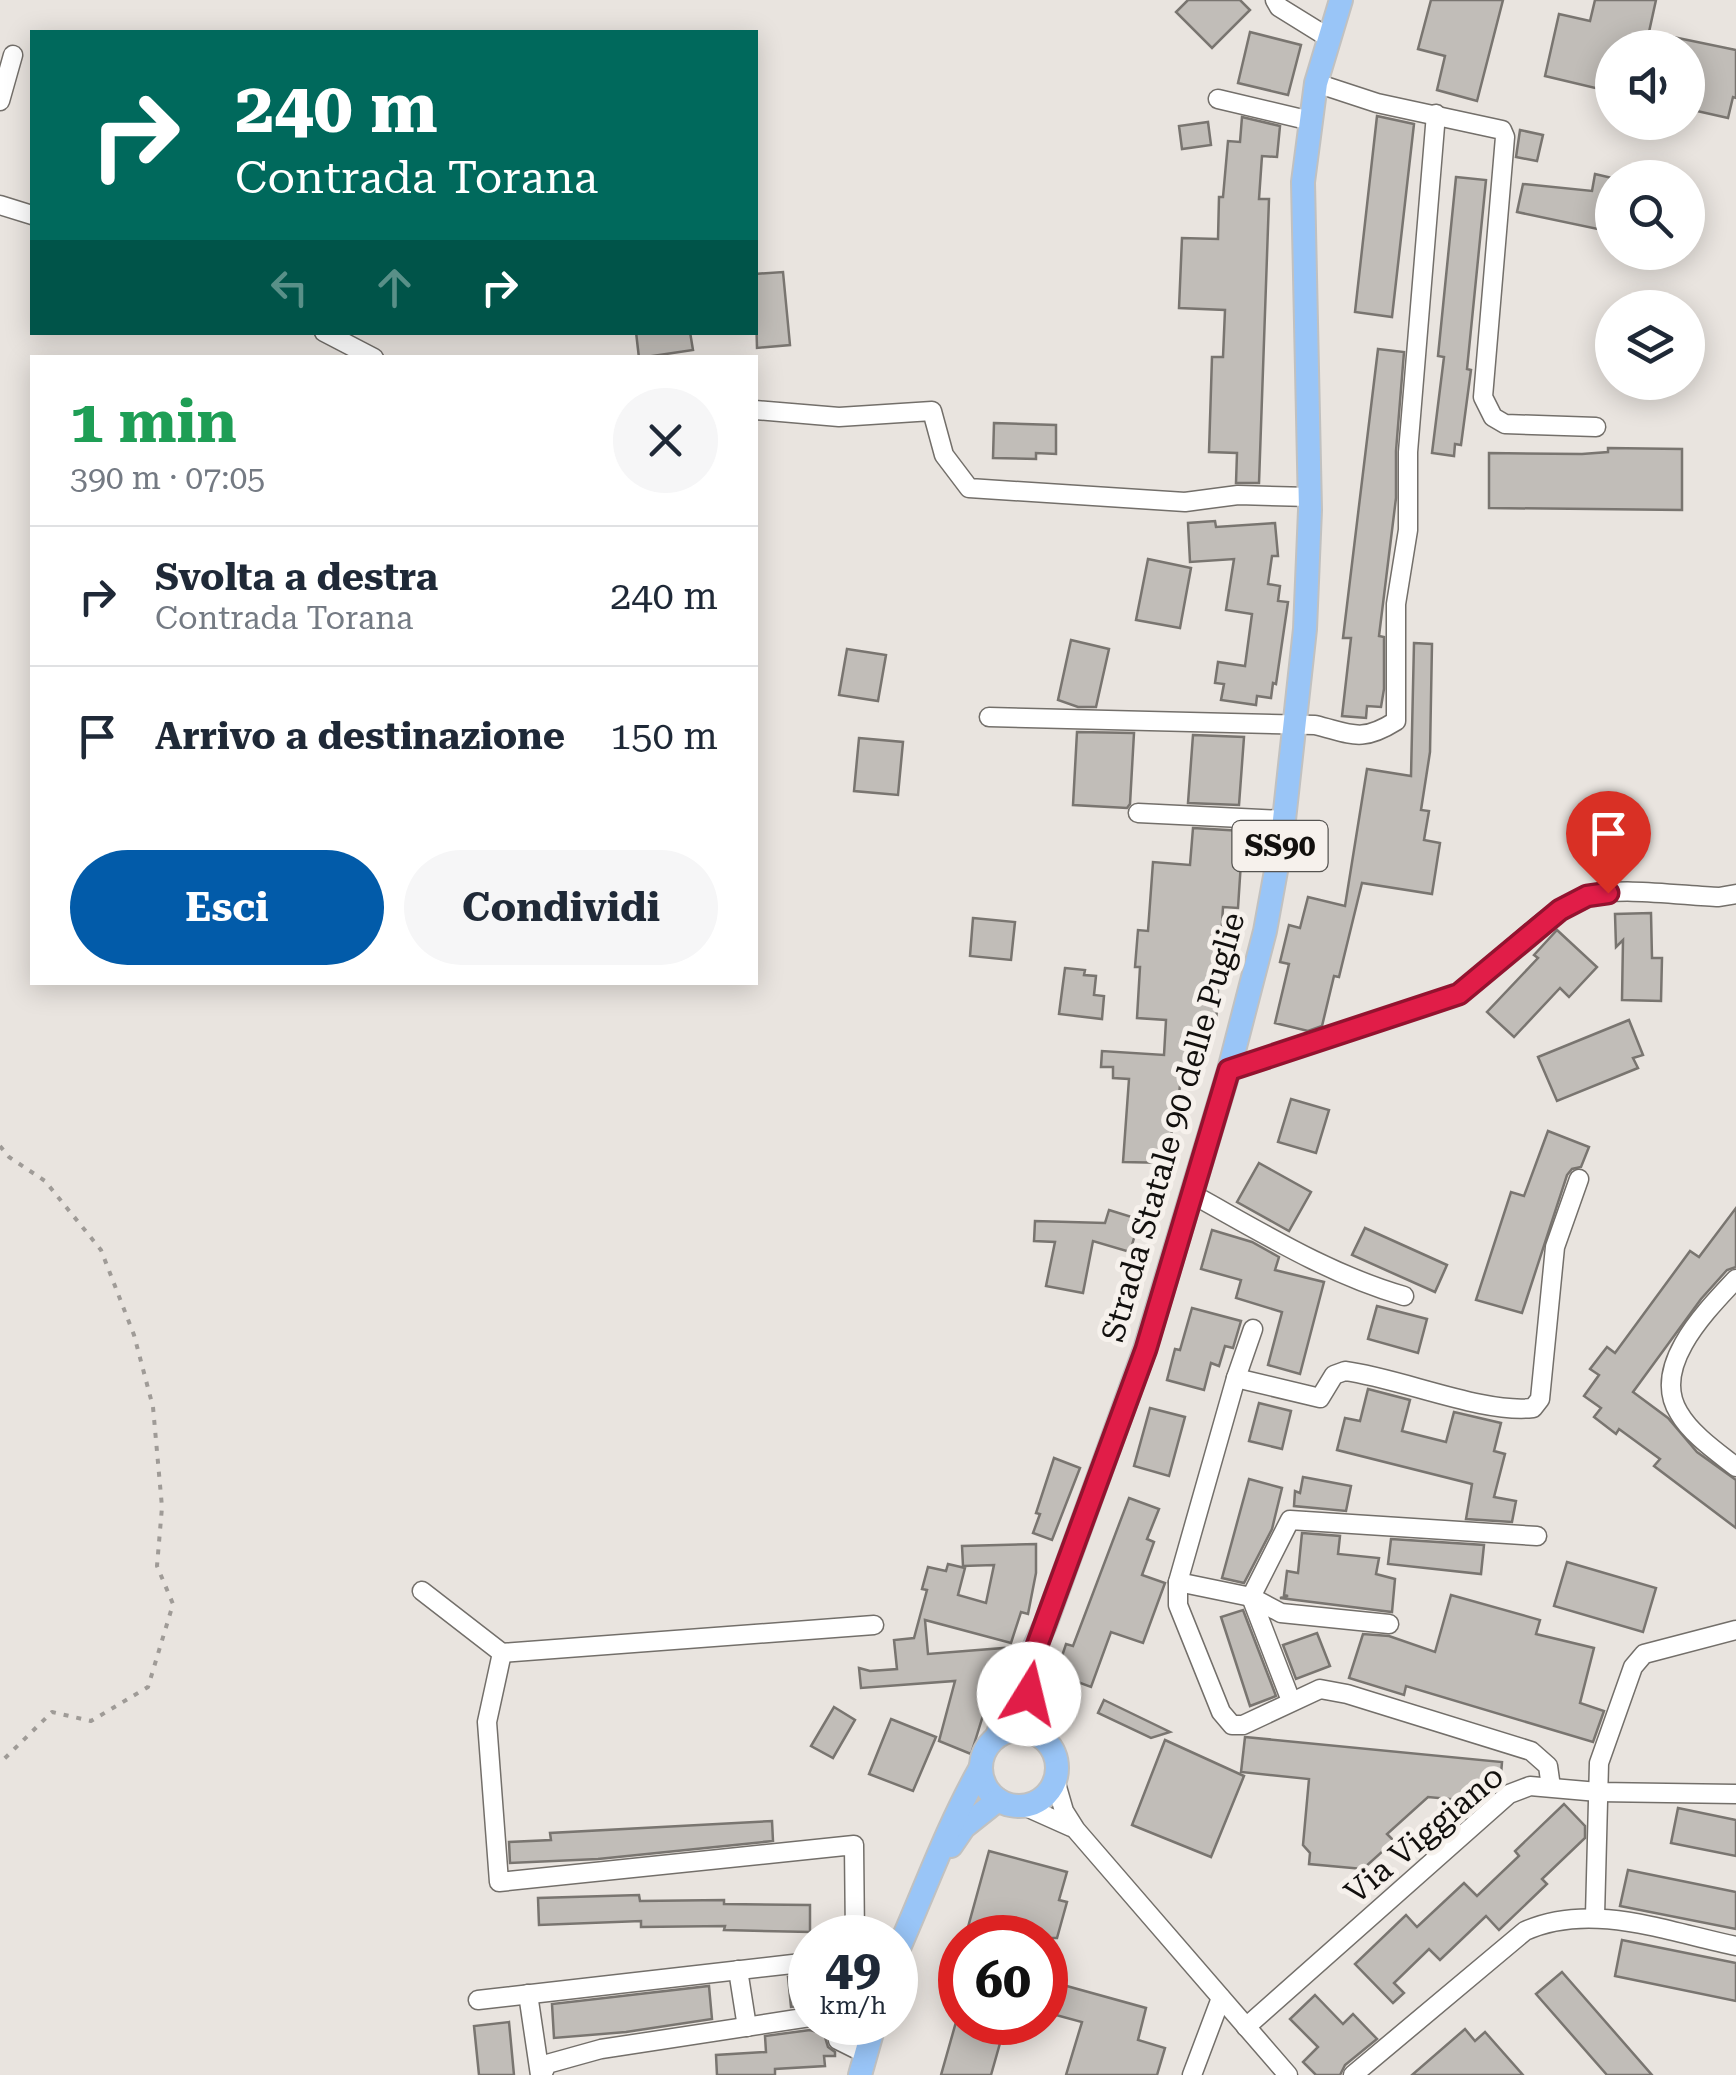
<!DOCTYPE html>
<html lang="it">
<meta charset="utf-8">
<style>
:root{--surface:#fff;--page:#f6f6f7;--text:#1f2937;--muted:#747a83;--line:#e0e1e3;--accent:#025ba9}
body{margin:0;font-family:"Roboto Serif",serif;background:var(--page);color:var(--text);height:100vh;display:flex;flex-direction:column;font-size:38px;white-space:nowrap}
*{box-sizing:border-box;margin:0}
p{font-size:32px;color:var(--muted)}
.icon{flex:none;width:55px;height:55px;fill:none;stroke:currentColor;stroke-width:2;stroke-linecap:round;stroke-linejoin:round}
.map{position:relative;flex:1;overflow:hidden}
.sheet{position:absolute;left:30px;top:355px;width:728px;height:630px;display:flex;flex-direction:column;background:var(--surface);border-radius:0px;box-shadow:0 5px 25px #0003}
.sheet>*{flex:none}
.hud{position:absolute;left:30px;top:30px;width:728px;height:305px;border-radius:0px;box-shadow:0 5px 25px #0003;background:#00695c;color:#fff;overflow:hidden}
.buttons{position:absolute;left:1595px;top:30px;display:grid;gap:20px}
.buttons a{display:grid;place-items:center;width:110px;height:110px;border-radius:50%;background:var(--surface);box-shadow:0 5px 25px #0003;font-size:50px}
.speed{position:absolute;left:788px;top:1915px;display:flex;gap:20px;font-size:50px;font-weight:700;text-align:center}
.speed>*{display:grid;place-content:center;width:130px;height:130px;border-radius:50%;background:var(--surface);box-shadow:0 5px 25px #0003;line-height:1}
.speed small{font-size:25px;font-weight:400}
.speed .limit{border:15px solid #d22;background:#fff;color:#111}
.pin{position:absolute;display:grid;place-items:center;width:85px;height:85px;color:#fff;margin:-102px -42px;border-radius:50% 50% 50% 0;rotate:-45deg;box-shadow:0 0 10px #0007}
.pin .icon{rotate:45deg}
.me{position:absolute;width:110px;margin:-55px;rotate:9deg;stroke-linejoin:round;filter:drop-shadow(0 0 8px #0008)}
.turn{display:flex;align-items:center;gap:35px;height:210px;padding:0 40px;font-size:45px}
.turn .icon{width:130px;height:130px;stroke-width:2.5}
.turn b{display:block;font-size:70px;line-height:85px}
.lanes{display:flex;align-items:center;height:95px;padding:0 40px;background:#0003;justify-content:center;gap:50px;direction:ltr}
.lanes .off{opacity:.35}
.round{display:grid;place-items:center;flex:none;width:105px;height:105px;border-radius:52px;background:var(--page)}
.headline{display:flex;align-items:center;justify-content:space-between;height:170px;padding:0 40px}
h1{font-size:60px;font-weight:700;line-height:75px;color:#1e9e55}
.action{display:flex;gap:20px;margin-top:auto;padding:20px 40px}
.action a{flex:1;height:115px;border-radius:60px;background:var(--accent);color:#fff;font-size:40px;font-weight:700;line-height:115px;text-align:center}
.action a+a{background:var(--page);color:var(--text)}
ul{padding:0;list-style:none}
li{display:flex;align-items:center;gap:30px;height:140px;padding:0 40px;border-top:2px solid var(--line)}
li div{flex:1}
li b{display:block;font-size:38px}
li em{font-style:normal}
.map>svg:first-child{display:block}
.building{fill:#c1bdb8;stroke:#797570;stroke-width:2.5}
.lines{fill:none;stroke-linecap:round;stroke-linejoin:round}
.minor-casing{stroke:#736f6a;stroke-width:21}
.major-casing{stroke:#c1c1c0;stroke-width:26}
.path{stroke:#9f9b97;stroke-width:4;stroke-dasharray:5 8;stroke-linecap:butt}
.minor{stroke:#fff;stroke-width:18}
.major{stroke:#99c5f7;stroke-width:22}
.route-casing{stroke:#92132f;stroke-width:25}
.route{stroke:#e11d48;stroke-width:18}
.labels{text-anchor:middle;stroke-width:10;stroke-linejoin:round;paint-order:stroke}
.shield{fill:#f6f1ec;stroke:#565451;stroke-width:2.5}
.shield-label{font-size:30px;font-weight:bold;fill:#12100e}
.street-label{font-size:32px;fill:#12100e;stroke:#f6f1ec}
</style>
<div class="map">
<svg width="1736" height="2075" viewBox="0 0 1736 2075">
<rect width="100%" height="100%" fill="#e9e4df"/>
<g class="building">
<polygon points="1188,0 1240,0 1250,10 1212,48 1176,12"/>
<polygon points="1431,0 1503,0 1477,101 1437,90 1445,56 1418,49"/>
<polygon points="1595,0 1656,0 1649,32 1736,50 1736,98 1733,97 1728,118 1688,109 1688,48 1612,48 1612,92 1545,76 1559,14 1590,21"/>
<polygon points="1250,32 1301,45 1288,95 1238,83"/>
<polygon points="1377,116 1414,124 1392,317 1355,312"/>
<polygon points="1242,117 1280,126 1277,157 1262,156 1259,199 1269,199 1259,483 1236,483 1237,453 1209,452 1212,357 1223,357 1225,310 1179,308 1182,238 1218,239 1219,197 1223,197 1228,141 1240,142"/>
<polygon points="1208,122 1211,145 1182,149 1179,126"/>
<polygon points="1520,130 1543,135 1537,161 1516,157"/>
<polygon points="1595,174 1612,178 1612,232 1517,212 1523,184 1592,191"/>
<polygon points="1456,177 1486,180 1467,369 1471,370 1461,445 1455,444 1454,456 1432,453 1444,357 1438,356"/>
<polygon points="783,272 790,345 757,348 755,274"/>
<polygon points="636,332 690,332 693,350 639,358"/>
<polygon points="1378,349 1404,352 1396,451 1396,498 1379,636 1384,637 1384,689 1381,707 1367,706 1366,718 1342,716 1351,638 1343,638"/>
<polygon points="994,423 1056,425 1056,454 1036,453 1036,459 993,458"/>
<polygon points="1608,448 1682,449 1682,510 1489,508 1489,453 1582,454 1608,452"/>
<polygon points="1215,521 1216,527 1275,523 1278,556 1272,556 1268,584 1280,586 1278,601 1288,602 1276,684 1273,683 1271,698 1257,696 1256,705 1221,700 1224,684 1215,683 1218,662 1245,666 1252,614 1226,610 1234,559 1190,562 1188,523"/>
<polygon points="1148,559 1191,568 1180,628 1136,620"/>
<polygon points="1071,640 1109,649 1096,707 1078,707 1058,700"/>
<polygon points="1414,643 1432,644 1430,752 1421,810 1429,811 1424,840 1440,843 1432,894 1362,883 1339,977 1334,976 1322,1026 1308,1031 1275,1023 1289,964 1280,962 1289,925 1300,928 1308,897 1345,906 1367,769 1411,776"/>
<polygon points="847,649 886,655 878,701 839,695"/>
<polygon points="1077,732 1134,733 1130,804 1127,808 1073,805"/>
<polygon points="1193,735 1244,737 1239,805 1188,803"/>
<polygon points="859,738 903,742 898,795 854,791"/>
<polygon points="1193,828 1243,831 1238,908 1223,907 1216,1024 1198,1023 1194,1085 1180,1084 1178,1109 1173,1109 1170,1163 1123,1162 1129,1079 1113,1078 1113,1067 1101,1067 1102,1051 1164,1055 1166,1020 1137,1018 1140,967 1135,967 1138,930 1148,931 1153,862 1190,865"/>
<polygon points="1651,913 1652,958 1662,958 1661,1001 1622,1000 1623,940 1616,947 1615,914"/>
<polygon points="973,918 1015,922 1011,960 970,956"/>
<polygon points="1557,930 1597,967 1569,997 1560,988 1514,1037 1487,1012 1538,958 1534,955"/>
<polygon points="1065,968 1085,970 1084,975 1096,976 1094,995 1104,996 1102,1019 1059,1014"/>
<polygon points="1629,1020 1643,1055 1633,1058 1638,1068 1557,1101 1538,1057"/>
<polygon points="1291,1099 1329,1110 1316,1153 1278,1142"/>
<polygon points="1548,1131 1589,1147 1581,1167 1572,1169 1567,1175 1522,1313 1476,1300 1511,1192 1524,1196"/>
<polygon points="1259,1163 1311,1192 1289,1231 1237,1202"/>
<polygon points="1736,1208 1736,1267 1727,1270 1701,1299 1633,1392 1668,1418 1697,1452 1736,1480 1736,1528 1654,1466 1660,1459 1619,1429 1616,1434 1594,1417 1601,1408 1584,1396 1599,1375 1590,1369 1607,1347 1615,1353 1690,1251 1699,1257"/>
<polygon points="1109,1210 1135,1218 1131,1229 1136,1231 1130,1252 1093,1241 1083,1293 1046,1286 1055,1242 1034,1241 1035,1221 1105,1223"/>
<polygon points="1365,1228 1447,1265 1435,1292 1352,1255"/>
<polygon points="1212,1230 1252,1242 1279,1257 1275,1270 1324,1282 1300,1374 1268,1365 1282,1312 1236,1298 1241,1280 1201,1269"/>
<polygon points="1377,1306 1427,1319 1418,1353 1368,1339"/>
<polygon points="1192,1308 1241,1321 1233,1348 1225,1346 1219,1366 1211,1363 1204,1390 1167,1380 1175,1349 1180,1350"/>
<polygon points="1368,1389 1410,1400 1402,1431 1446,1442 1454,1412 1501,1423 1494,1451 1505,1454 1494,1497 1516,1501 1512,1522 1466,1519 1472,1484 1337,1450 1345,1418 1360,1421"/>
<polygon points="1259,1403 1291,1411 1282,1449 1249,1441"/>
<polygon points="1150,1408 1185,1417 1169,1476 1134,1466"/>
<polygon points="1054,1458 1080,1468 1052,1540 1033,1533 1040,1514 1036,1513"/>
<polygon points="1303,1477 1351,1486 1346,1511 1294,1506 1295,1491 1300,1493"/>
<polygon points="1249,1479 1282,1488 1272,1529 1244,1583 1222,1578"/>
<polygon points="1129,1498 1159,1509 1147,1539 1154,1542 1142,1575 1165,1583 1143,1643 1111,1632 1091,1687 1056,1674 1066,1644 1073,1646"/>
<polygon points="1302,1533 1340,1536 1338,1554 1379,1558 1376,1574 1395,1579 1392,1612 1280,1598 1288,1596 1284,1595 1287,1571 1298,1573"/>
<polygon points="1391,1539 1484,1545 1481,1574 1388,1564"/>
<polygon points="1036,1544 1036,1573 1028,1614 1021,1612 1011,1643 925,1620 928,1654 1004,1648 971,1754 939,1741 955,1681 861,1688 859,1668 870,1671 897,1669 894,1640 914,1638 927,1590 922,1589 928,1567 946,1571 948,1564 965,1568 958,1595 986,1603 994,1565 963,1566 962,1546"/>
<polygon points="1567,1562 1656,1588 1643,1632 1554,1606"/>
<polygon points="1451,1595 1540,1620 1536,1634 1594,1648 1580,1703 1604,1711 1593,1742 1406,1686 1404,1695 1349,1678 1363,1634 1389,1636 1435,1652"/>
<polygon points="1243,1610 1276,1696 1250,1706 1221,1617"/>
<polygon points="1317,1633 1330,1666 1296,1679 1283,1645"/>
<polygon points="1104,1700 1170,1732 1151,1738 1098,1713"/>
<polygon points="834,1707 855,1720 833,1758 811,1746"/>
<polygon points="891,1719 936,1737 913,1791 869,1774"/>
<polygon points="1245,1737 1502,1762 1500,1786 1482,1802 1428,1797 1387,1834 1394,1841 1363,1869 1309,1864 1310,1853 1303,1845 1309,1779 1241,1772"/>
<polygon points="1165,1740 1244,1776 1211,1857 1132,1825"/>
<polygon points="1564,1804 1585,1826 1585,1838 1542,1879 1547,1884 1499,1930 1486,1916 1440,1960 1429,1949 1394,1983 1404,1993 1393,2003 1355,1964 1406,1915 1417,1927 1464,1883 1477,1896 1519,1856 1515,1851"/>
<polygon points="1678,1808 1736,1820 1736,1856 1671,1843"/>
<polygon points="772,1821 773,1841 598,1859 510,1863 509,1842 551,1840 550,1833"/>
<polygon points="989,1851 1067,1872 1059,1900 1067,1902 1057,1938 965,1938"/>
<polygon points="1628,1870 1736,1892 1736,1929 1620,1906"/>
<polygon points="639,1895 640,1901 724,1900 724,1904 810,1905 810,1932 724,1930 725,1926 641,1927 641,1921 539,1925 538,1898"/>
<polygon points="1622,1940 1736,1963 1736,2001 1615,1976"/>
<polygon points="1562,1972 1652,2075 1607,2075 1536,1994"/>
<polygon points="810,1975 810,2005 791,2007 788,1977"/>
<polygon points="1045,1980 1146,2008 1138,2040 1165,2048 1157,2075 1066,2075 1082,2022 1045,2012"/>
<polygon points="709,1986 712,2019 626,2032 554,2038 552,2004"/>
<polygon points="1315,1995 1343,2024 1353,2014 1377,2039 1345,2065 1340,2075 1316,2075 1303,2062 1318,2047 1290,2019"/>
<polygon points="509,2022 514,2075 479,2075 474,2026"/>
<polygon points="956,2022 1006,2022 991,2075 941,2075"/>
<polygon points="1465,2029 1475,2041 1485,2032 1523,2075 1412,2075"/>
<polygon points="810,2030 824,2034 828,2047 835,2052 835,2056 824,2056 825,2066 775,2069 775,2075 717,2075 716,2055 766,2052 765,2036"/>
</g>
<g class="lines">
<g class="minor-casing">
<g id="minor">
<polyline points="1275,0 1279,7 1329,38"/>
<polyline points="1316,83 1377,103 1502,130 1505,137 1483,397 1493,417 1505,424 1596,427"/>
<polyline points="1218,99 1311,121"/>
<polyline points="0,101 13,55"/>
<polyline points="0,205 32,215"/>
<polyline points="324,332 374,358"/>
<polyline points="755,410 839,417 932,411 944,455 969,488 1185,502 1238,495 1310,497"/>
<path d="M 989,717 L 1315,725 C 1352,734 1361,743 1396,721 L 1396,604 L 1408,530 L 1408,452 L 1436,114"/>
<polyline points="1138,813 1284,820"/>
<path d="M 1229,1070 L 1459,994 C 1495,968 1547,908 1588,896 C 1619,886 1685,896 1719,897 L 1736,894"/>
<path d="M 1192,1194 C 1261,1232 1328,1274 1404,1296"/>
<path d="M 1736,1279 C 1706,1311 1650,1367 1679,1413 C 1691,1434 1717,1452 1736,1467"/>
<polyline points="1253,1329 1236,1378 1178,1582 1178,1605 1221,1712 1232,1725 1243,1725 1320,1689 1347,1694 1531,1751 1548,1766 1551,1787"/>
<path d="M 1236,1378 L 1320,1398 L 1334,1375 L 1345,1371 C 1400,1378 1483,1414 1533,1408 L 1540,1399 L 1555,1247 L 1579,1179"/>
<polyline points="1178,1582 1251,1597 1281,1613 1389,1624"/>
<polyline points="422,1591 502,1653 487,1722 499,1882 854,1845 855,1938"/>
<polyline points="502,1653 874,1625"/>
<polyline points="1291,1701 1251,1597 1290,1520 1537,1536"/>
<polyline points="1055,1780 1064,1811 1076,1830 1288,2075"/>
<polyline points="1024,1806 1071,1827"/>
<polyline points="1595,1916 1599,1763 1633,1667 1644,1654 1736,1630"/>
<polyline points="738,1970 747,2027"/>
<polyline points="528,1994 540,2075"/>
<polyline points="478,2000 810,1962"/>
<polyline points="834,2022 838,2040 866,2054"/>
<polyline points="1246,2027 1509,1794 1530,1786 1598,1792 1736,1794"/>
<polyline points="542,2075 547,2064 601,2049 810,2017"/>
<polyline points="1192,2075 1221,1998"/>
<path d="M 1353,2075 L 1525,1931 C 1591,1901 1668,1932 1736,1946"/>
</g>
</g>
<g class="major-casing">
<g id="major">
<polyline points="1031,1667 1029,1694 1043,1738"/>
<circle cx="1019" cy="1768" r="38"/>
<polyline points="997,1736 1017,1683 1045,1625 1145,1349 1229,1070 1265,931 1282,838 1305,629 1310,510 1303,182 1316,83 1341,0"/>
<polyline points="951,1846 964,1827 998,1800"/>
<path d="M 895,1957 C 923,1895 946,1829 980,1769"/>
<polyline points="860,2075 875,2022"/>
</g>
</g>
<polyline class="path" points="0,1146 9,1157 45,1181 101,1250 134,1335 153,1407 162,1507 157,1566 173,1604 148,1687 91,1721 52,1712 0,1763"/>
<use href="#minor" class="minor"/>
<use href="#major" class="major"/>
</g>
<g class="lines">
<g class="route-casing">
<polyline id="route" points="1029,1694 1032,1659 1146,1349 1229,1070 1459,994 1560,910 1587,896 1608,893"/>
</g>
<use href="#route" class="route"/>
</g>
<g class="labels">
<rect class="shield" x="1232.5" y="821" width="95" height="50" rx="8"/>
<g class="shield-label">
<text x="1280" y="856">SS90</text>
</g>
<g class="street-label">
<text transform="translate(1173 1127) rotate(-74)" y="11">Strada Statale 90 delle Puglie</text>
<text transform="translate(1424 1834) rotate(-40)" y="11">Via Viggiano</text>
</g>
</g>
</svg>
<div class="buttons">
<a><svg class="icon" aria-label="sound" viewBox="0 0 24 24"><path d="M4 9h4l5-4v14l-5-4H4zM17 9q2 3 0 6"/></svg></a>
<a><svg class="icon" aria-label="search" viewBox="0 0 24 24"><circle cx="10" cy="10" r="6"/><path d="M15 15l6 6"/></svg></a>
<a><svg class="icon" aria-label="layers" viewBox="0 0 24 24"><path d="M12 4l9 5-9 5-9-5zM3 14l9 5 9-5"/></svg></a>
</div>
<div class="speed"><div>49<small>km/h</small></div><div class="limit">60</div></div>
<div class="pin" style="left:1608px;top:893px;background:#d93025"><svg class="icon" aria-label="arrive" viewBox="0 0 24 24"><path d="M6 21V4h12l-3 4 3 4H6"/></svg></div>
<svg class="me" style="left:1029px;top:1694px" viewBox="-20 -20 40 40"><circle r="19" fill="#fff"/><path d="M0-13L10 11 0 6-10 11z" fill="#e11d48"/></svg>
<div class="hud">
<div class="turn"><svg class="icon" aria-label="right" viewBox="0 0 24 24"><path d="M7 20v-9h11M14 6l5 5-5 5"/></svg><div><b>240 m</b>Contrada Torana</div></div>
<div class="lanes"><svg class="icon off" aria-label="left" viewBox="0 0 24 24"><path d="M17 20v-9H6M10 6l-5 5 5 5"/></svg><svg class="icon off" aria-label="ahead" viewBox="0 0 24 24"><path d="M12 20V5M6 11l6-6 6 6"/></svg><svg class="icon" aria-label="right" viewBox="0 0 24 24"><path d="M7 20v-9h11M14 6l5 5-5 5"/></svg></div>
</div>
<section class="sheet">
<div class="headline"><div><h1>1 min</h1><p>390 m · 07:05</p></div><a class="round"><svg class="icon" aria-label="close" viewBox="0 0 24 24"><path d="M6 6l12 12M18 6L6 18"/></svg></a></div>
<ul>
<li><svg class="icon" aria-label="right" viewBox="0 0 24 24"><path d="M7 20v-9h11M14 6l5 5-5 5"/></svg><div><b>Svolta a destra</b><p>Contrada Torana</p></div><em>240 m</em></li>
<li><svg class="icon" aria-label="arrive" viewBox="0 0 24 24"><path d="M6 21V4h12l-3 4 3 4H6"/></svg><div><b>Arrivo a destinazione</b></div><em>150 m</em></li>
</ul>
<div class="action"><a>Esci</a><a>Condividi</a></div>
</section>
</div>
